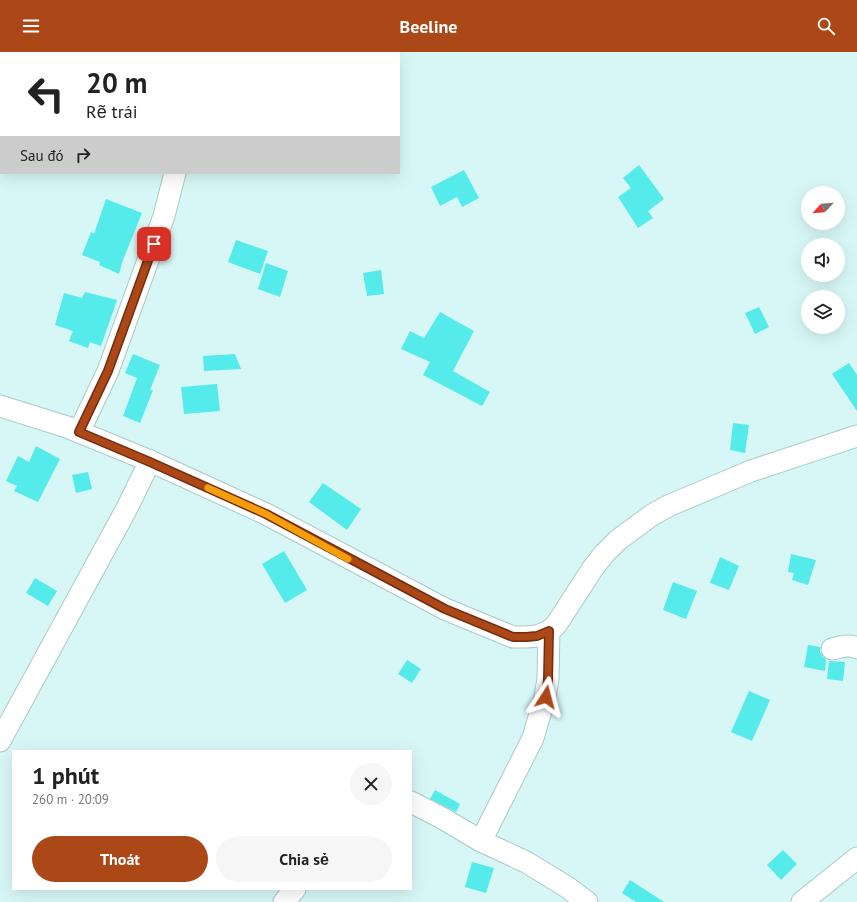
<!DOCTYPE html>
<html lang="vi">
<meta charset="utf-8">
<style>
:root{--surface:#fff;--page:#f6f6f6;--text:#222;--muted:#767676;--accent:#ac4717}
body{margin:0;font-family:"PT Sans",sans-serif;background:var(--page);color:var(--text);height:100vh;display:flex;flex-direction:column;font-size:15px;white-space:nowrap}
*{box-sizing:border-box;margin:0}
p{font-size:13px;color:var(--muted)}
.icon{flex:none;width:22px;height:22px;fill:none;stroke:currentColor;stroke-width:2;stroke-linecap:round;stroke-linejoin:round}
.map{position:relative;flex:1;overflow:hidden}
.panel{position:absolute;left:12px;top:698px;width:400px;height:140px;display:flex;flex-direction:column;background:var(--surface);border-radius:0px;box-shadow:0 4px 16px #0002}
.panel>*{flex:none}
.banner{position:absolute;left:0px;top:0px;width:400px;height:122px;box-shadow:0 4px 16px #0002;background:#fff;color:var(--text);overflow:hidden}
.needle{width:26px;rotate:244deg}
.controls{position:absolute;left:801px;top:134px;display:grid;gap:8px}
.controls a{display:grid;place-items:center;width:44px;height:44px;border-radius:50%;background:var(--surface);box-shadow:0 4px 16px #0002;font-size:20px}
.pin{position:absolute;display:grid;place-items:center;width:34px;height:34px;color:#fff;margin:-17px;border-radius:8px;box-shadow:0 2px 6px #0006}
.me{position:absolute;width:44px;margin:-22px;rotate:9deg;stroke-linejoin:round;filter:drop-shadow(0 0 3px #0008)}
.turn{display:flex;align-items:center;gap:14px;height:84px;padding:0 20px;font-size:18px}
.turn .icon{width:52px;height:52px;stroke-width:2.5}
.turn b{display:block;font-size:28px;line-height:34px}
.then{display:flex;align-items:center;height:38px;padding:0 20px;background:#0003;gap:8px;font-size:15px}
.round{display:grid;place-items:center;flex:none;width:42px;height:42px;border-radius:21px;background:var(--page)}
.headline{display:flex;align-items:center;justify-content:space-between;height:68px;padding:0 20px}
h1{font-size:24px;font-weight:700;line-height:30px}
.primary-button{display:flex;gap:8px;margin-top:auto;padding:8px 20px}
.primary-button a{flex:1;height:46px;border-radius:24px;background:var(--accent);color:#fff;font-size:16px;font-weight:700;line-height:46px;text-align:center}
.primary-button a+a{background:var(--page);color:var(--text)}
header{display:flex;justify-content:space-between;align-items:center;height:52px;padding:0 20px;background:var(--accent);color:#fff;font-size:18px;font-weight:700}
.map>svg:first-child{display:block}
.building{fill:#54ebea}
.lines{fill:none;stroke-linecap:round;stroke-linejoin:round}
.minor-casing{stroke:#aac9c8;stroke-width:23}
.minor{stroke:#fff;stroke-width:21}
.route-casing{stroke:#702e0f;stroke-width:10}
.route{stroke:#ac4717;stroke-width:7}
.slow{stroke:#f59e0b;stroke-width:7}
</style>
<header><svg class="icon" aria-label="menu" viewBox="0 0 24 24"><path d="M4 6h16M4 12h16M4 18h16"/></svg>Beeline<svg class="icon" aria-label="search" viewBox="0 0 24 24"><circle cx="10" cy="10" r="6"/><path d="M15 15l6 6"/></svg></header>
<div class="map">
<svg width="857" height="850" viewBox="0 0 857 850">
<rect width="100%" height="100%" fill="#d7f7f6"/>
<g class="building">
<polygon points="639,113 664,147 648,159 653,166 638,176 618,145 631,136 623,126"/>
<polygon points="464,118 479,146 462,155 457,145 440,154 431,135"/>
<polygon points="106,147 142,161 123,208 119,222 99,213 100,210 82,203 91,180 94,182"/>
<polygon points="236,188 268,199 260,222 228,210"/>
<polygon points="266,211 288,219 280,245 258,237"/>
<polygon points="381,218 384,242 367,244 363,221"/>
<polygon points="85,240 117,248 101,294 90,290 88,296 69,289 73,279 55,273 64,241 82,246"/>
<polygon points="759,255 769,275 755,282 745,261"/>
<polygon points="440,260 474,279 453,319 490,340 482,354 423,323 430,310 401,297 410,279 424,286"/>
<polygon points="133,302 160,313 150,338 153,338 140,371 123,364 137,326 125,321"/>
<polygon points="235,302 241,317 204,319 203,304"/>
<polygon points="849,311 857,323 857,359 832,322"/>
<polygon points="217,332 220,359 184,362 181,335"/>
<polygon points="733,371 749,373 745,401 730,398"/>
<polygon points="36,394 60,407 38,450 14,439 17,434 6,429 18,404 29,410"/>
<polygon points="88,420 92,437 76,441 72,423"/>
<polygon points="323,431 361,457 347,478 309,450"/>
<polygon points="284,499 307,538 285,551 262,512"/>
<polygon points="791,502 816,508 808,533 792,528 794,521 788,520"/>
<polygon points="720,505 739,514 729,538 710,531"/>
<polygon points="35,526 57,539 48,554 26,541"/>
<polygon points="673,530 697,539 686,567 663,558"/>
<polygon points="808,593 820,595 820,600 823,605 826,607 825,619 804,615"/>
<polygon points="407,608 421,617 412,631 398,622"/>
<polygon points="829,609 845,610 843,629 827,627"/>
<polygon points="749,639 770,648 752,689 731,680"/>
<polygon points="435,738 460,752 456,760 430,747"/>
<polygon points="783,798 797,812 781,828 767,813"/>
<polygon points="472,810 494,816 486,841 465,835"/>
<polygon points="630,828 664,850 636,850 622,841"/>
</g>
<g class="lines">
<g class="minor-casing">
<g id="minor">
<polyline points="217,1 218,0"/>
<polyline points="0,354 67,375 150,409 266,462 445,557 513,585 526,585 537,584 549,579 556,573 593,516 604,502 618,488 652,463 668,454 751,419 857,384"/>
<polyline points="79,380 108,319 164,164 175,121"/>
<path d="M 832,597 C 841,595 848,592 857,596"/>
<polyline points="0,689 126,458 150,409"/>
<polyline points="411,750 442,766 481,789 526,810 567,835 587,850"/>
<polyline points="481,789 533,686 545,645 548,627 549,579"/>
<polyline points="284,850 295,837"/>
<polyline points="802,850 857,806"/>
</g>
</g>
<use href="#minor" class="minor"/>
</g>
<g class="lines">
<g class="route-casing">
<polyline id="route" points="154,192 108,319 79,380 150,410 266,462 445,557 513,585 526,585 537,584 549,579 548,628 546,645"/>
</g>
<use href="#route" class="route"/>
<polyline class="slow" points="208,436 266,462 348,507"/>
</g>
</svg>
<div class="controls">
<a><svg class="needle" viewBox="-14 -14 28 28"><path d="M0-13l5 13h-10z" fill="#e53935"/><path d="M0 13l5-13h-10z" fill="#767676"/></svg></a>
<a><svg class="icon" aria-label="sound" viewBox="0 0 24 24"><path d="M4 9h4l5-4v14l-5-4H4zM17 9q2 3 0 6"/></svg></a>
<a><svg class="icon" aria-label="layers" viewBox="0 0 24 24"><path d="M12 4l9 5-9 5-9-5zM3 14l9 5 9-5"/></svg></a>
</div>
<div class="pin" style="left:154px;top:192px;background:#d93025"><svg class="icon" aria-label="arrive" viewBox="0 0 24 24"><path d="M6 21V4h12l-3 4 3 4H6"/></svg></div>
<svg class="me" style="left:546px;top:645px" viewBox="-20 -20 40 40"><path d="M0-17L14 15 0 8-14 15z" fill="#ac4717" stroke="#fff" stroke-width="4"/></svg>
<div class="banner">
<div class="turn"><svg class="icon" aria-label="left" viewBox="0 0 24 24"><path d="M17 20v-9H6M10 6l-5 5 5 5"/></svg><div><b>20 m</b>Rẽ trái</div></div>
<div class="then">Sau đó<svg class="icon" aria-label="right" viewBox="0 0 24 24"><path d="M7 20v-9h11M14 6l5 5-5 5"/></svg></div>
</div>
<section class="panel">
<div class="headline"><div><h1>1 phút</h1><p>260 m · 20:09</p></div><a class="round"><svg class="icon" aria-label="close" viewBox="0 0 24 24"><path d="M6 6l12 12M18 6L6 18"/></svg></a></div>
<div class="primary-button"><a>Thoát</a><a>Chia sẻ</a></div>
</section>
</div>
